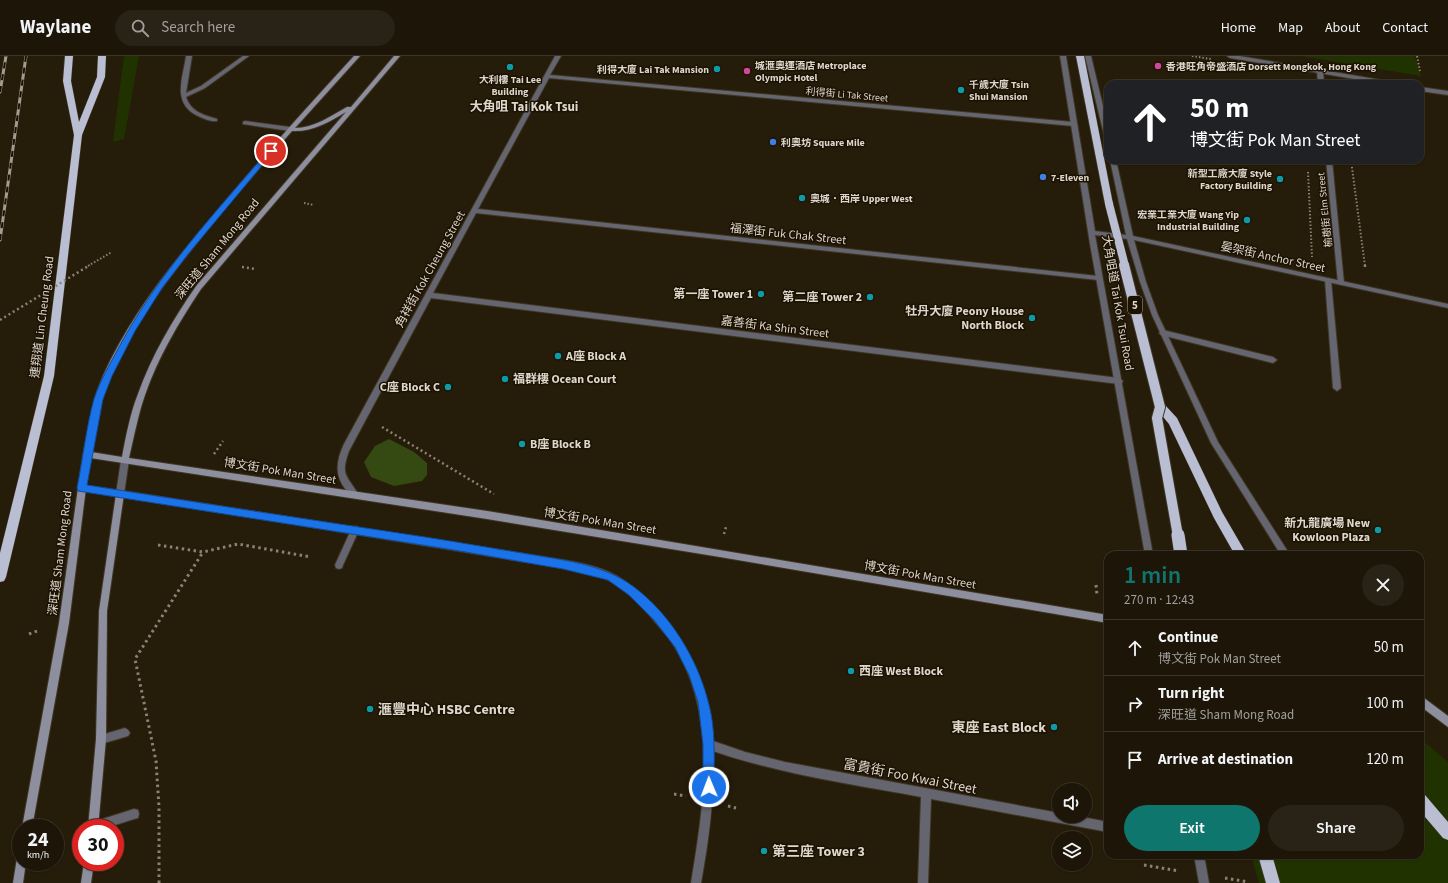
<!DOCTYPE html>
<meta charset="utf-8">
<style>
:root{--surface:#1c1508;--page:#292216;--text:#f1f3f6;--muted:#a09f9c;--line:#3a3429;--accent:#0f766e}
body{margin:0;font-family:"Source Sans 3","Noto Sans TC",sans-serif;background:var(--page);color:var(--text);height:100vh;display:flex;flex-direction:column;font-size:15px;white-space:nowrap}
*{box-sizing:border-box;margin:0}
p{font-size:13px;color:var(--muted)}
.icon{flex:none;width:22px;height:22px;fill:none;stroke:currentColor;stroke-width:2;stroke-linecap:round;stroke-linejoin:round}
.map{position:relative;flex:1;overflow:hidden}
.sheet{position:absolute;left:1104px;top:495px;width:320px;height:308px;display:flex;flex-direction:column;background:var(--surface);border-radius:12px;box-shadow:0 1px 3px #0004,0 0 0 1px var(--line)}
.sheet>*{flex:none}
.top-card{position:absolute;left:1104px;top:24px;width:320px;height:84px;border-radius:12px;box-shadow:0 1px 3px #0004,0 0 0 1px var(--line);background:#202124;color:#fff;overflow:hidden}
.buttons{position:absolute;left:1052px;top:727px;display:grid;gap:8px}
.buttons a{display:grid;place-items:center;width:40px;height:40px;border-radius:50%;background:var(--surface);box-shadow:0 1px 3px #0004,0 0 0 1px var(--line);font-size:20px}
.speed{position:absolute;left:12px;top:763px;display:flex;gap:8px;font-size:20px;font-weight:700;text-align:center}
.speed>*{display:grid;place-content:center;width:52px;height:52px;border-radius:50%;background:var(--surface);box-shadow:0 1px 3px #0004,0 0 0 1px var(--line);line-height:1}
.speed small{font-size:10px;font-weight:400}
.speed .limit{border:6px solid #d22;background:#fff;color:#111}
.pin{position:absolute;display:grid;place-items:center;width:34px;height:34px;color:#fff;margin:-17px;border:2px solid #fff;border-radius:50%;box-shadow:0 1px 4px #0007}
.me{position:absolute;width:44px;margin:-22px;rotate:359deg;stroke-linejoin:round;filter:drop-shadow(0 0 3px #0008)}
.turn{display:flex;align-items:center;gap:14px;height:84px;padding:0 20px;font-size:18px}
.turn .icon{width:52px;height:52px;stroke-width:2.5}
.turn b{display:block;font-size:28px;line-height:34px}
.round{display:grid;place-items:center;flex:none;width:42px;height:42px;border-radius:21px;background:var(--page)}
.head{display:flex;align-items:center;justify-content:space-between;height:68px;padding:0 20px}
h1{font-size:24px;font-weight:600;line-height:30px;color:var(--accent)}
.primary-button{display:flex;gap:8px;margin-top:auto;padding:8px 20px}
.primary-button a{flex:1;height:46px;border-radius:24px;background:var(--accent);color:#fff;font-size:16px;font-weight:600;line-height:46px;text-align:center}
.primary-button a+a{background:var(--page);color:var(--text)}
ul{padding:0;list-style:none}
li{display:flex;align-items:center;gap:12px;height:56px;padding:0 20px;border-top:1px solid var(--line)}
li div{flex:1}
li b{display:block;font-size:15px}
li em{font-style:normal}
header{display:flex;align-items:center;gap:24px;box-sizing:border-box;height:56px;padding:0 20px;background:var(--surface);border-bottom:1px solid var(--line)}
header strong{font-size:19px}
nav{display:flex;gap:22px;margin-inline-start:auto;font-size:14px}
.search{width:280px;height:36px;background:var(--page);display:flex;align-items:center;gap:10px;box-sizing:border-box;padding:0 14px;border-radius:22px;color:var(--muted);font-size:15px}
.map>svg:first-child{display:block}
.green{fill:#213201}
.forest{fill:#354912}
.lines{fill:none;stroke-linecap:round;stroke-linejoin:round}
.service-casing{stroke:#403625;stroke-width:2}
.minor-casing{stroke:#403625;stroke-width:2}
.tertiary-casing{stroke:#403625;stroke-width:2}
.secondary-casing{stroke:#403625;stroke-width:2}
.trunk-casing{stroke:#403625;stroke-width:1}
.path-far2{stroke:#8b8274;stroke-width:2;stroke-dasharray:1.5 2;stroke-linecap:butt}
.path-far1{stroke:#8b8274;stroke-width:2.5;stroke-dasharray:2 3;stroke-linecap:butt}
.path{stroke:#8b8274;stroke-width:3;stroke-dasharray:2.5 3.5;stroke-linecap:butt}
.service{fill:#64656f;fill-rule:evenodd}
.minor{fill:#64656f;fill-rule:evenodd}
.tertiary{fill:#64656f;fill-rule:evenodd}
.secondary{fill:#8d8f9e;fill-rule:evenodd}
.trunk{fill:#babed2;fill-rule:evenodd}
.rail-casing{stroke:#a49c8f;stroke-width:3}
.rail{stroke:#1c1203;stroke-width:2;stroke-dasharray:6;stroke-linecap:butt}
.trunk-bridge-far2-casing{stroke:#403625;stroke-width:9;stroke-linecap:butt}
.trunk-bridge-far1-casing{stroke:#403625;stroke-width:12;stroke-linecap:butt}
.trunk-bridge-casing{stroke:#403625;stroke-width:14;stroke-linecap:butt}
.path-bridge-far2{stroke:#8b8274;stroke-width:2;stroke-dasharray:1.5 2;stroke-linecap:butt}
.path-bridge-far1{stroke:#8b8274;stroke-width:2.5;stroke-dasharray:2 3;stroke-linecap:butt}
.path-bridge{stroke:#8b8274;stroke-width:3;stroke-dasharray:2.5 3.5;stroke-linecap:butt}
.trunk-bridge-far2{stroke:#babed2;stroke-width:8}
.trunk-bridge-far1{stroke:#babed2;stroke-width:10}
.trunk-bridge{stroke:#babed2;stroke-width:13}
.route{fill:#1a73e8;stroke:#114b97}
.hotel-dot{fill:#d1479c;stroke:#1c1203;stroke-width:1.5}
.culture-dot{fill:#0f9aa8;stroke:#1c1203;stroke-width:1.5}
.shop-dot{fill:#3f7fe0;stroke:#1c1203;stroke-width:1.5}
.labels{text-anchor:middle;stroke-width:3;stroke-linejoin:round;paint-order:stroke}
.far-poi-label{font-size:10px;font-weight:bold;fill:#ded7cc;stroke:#1c1203;text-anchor:start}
.far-street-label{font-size:10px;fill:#ded7cc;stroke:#1c1203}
.shield{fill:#1c1203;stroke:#a49c90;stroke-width:1}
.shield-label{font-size:11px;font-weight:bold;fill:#ded7cc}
.street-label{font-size:12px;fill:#ded7cc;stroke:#1c1203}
.poi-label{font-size:12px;font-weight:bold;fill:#ded7cc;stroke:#1c1203;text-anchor:end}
.far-district-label{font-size:13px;font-weight:bold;fill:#ded7cc;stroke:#1c1203}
.near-poi-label{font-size:14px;font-weight:bold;fill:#ded7cc;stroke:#1c1203;text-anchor:start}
.near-street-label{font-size:14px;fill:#ded7cc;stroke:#1c1203}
</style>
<header>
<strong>Waylane</strong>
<div class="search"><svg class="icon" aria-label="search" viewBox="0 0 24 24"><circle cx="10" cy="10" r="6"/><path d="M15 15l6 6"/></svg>Search here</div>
<nav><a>Home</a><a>Map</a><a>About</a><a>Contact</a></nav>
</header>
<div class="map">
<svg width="1448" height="827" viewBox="0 0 1448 827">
<rect width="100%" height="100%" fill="#261c0a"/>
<g class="green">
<polygon points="124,0 139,0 124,83 113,86"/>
<polygon points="1301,0 1415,0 1421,20"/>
<polygon points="1420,682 1448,706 1448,827 1259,827 1251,799 1420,799"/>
</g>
<polygon class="forest" points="389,383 414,396 427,407 427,419 422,425 394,430 371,421 364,406 375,390"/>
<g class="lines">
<g class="service-casing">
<g id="service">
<path d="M 186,0 L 192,0 L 186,37 L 201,30 L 243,0 L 249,0 L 205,32 L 186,41 C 191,56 204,59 217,63 L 217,65 C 210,66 202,62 196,59 C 172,46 183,22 186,0 Z"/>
<polygon points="245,65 290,71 293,73 290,75 243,68 243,66"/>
<polygon points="1326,222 1328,222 1331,224 1341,332 1337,335 1333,332 1325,224"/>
<polygon points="1163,274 1273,301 1277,304 1273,307 1161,279 1159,277"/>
<polygon points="355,470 358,471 359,474 343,509 342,512 339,513 336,512 335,509 351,474 352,471"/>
<polygon points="125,672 128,674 130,677 128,680 101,688 98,686 96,683 98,680"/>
<polygon points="134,753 138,754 139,758 138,762 134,763 106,772 88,771 89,767 93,766"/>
</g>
</g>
<g class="minor-casing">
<g id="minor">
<path d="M 555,0 L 561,0 L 550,19 L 1073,66 L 1076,68 L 1073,70 L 549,22 L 478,153 L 1098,220 L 1101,222 L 1098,224 L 476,157 L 433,237 L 1119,322 L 1123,325 L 1122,327 L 1119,328 L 431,242 L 349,395 C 340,420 347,419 358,438 L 357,440 C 352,442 350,439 347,435 C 334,420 336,405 344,388 Z"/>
<polygon points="1320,13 1323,15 1324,28 1318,28 1317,15"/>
<polygon points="1326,104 1332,104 1344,227 1341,229 1338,227"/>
<path d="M 82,429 C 211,448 340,468 468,489 C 494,493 520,497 545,501 C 569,505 596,508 617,520 C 628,526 637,535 646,543 C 685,580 709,631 713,685 L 745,696 L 785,706 L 1059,757 L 1059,760 L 1077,760 L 1108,766 L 1108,776 L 931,743 L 928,827 L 918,827 L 921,741 C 851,728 780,718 713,695 C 715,739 709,783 701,827 L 691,827 C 704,748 719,656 671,585 C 667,579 661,573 656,567 C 642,550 625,532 606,523 C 594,518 580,516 568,513 L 286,467 L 82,435 L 79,434 L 78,432 L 79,430 Z"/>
</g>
</g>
<g class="tertiary-casing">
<g id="tertiary">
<polygon points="1060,0 1066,0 1095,175 1126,179 1110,104 1116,104 1133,180 1448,248 1448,252 1134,184 1146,226 1158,259 1218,386 1290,499 1281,499 1211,387 1152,259 1140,226 1127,183 1095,179 1153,499 1145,499 1090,188"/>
<polygon points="1085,0 1091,0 1108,71 1108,85 1105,83"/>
<polygon points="1227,0 1239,0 1393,26 1396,28 1384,28 1230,2"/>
<polygon points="1420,31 1448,35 1448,39 1420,35"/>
<polygon points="87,396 90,397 91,399 86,432 85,434 79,434 78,432 83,399 84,397"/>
<polygon points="125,401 128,402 129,404 124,438 123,440 120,441 117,440 116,438 121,404 122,402"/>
<polygon points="1194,799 1204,799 1209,827 1199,827"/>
</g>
</g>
<g class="secondary-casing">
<g id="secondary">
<path d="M 354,0 L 360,0 L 295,72 C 314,72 331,60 347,51 L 351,51 L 394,0 L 400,0 L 201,233 C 179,266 158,301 145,339 C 138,359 134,381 129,402 L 487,455 L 1108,559 L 1108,567 L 720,501 L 487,463 L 84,401 L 83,399 C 89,373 92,345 103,320 C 133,253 181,197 228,142 C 269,93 311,47 354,0 ZM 346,56 L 197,229 C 173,263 152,299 138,338 C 130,358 126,380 122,401 L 91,396 C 96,374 99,350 107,329 C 126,279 159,234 192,193 C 224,152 258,114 292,75 C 313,76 329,66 346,56 Z"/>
<polygon points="82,429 85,430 86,432 69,567 32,772 22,772 59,567 78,432 79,430"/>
<polygon points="120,435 123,436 124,438 107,555 106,683 98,772 88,772 96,683 99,555 116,438 117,436"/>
<polygon points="1420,639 1448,660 1448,671 1420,650"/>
<polygon points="21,801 21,806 26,806 23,827 13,827 17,802"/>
<polygon points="84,806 94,806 91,827 81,827"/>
</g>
</g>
<g class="trunk-casing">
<g id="trunk">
<polygon points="65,0 73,0 71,25 79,66 97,21 98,0 106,0 105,21 82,79 54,320 6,521 4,525 0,526 0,497 44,320 74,79 63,25"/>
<polygon points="1076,0 1084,0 1113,148 1109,151 1105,148"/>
<polygon points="1160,347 1164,348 1177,362 1222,456 1247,499 1235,499 1214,462 1169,368 1155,351"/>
<polygon points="1420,737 1425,739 1448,766 1448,784 1443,782 1420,755"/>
<polygon points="1258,799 1272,799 1280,827 1266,827"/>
</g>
</g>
<g class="path-far2">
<polyline points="1192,0 1211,3"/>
<polyline points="1417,0 1420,15"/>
<polyline points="1351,104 1365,210"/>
<polyline points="1308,116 1312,201"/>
<polyline points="304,147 314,149"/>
</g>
<g class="path-far1">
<polyline points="1365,209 1365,213"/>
<polyline points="242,211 255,213"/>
<polyline points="382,371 494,438"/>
<polyline points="214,398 223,385"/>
<polyline points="724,478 726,471"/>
</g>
<g class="path">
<polyline points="158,489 203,496 238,488 311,501"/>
<polyline points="1096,529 1097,539"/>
<polyline points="29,578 40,574"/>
<polyline points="674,738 686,740"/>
<polyline points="728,750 736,752"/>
<polyline points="1144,809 1179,815"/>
<polyline points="1225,822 1248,826"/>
</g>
<use href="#service" class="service"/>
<use href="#minor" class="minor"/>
<use href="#tertiary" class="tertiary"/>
<use href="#secondary" class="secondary"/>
<use href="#trunk" class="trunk"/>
<g class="rail-casing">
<g id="rail">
<polyline points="0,36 6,0"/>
<polyline points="0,184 26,0"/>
</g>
</g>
<use href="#rail" class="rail"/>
<g class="trunk-bridge-far2-casing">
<polyline id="trunk-bridge-far2" points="1109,148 1125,210"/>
</g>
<g class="trunk-bridge-far1-casing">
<polyline id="trunk-bridge-far1" points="1124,209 1160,351 1157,362 1178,480"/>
</g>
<g class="trunk-bridge-casing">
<polyline id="trunk-bridge" points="1178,479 1181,499"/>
</g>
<polyline class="path-bridge-far2" points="88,210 112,196"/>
<polyline class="path-bridge-far1" points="0,264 90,209"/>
<polyline class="path-bridge" points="159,827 159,751 156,705 135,603 203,496"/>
<use href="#trunk-bridge-far2" class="trunk-bridge-far2"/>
<use href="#trunk-bridge-far1" class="trunk-bridge-far1"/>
<use href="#trunk-bridge" class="trunk-bridge"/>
</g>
<path class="route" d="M 269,94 L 274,95 L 188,198 L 162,232 L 135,275 L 112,320 L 103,343 L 87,429 C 200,447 312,464 425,481 C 458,486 490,492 522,497 C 561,504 602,507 634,531 C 670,558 697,602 708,645 C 716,672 714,703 714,731 L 713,735 L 709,737 L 704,735 L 703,731 L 703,688 L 698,646 L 689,619 L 675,591 L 654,564 L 629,539 L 608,524 L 563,513 L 454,494 L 78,435 L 77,432 C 83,403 86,372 94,343 C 100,325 110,308 119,291 C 158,218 215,157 269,94 Z"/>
<g class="hotel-dot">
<circle cx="1158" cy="10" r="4"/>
<circle cx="747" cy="15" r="4"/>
</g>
<g class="culture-dot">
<circle cx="510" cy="11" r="4"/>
<circle cx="717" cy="13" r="4"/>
<circle cx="961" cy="34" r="4"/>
<circle cx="1280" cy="123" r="4"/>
<circle cx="802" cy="142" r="4"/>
<circle cx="1247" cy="164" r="4"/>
<circle cx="761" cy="238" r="4"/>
<circle cx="870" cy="241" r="4"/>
<circle cx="1032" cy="262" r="4"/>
<circle cx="558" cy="300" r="4"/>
<circle cx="505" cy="323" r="4"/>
<circle cx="448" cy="331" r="4"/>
<circle cx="522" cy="388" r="4"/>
<circle cx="1378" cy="474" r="4"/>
<circle cx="851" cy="615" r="4"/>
<circle cx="370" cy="653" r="4"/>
<circle cx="1054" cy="671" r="4"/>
<circle cx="764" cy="795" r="4"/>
</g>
<g class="shop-dot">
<circle cx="773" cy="86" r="4"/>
<circle cx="1043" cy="121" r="4"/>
</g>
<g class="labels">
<g class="far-poi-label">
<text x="755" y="13">城滙奧運酒店 Metroplace<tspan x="755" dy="12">Olympic Hotel</tspan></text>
<text x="1166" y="14">香港旺角帝盛酒店 Dorsett Mongkok, Hong Kong</text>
<text x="709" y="17" text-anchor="end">利得大廈 Lai Tak Mansion</text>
<text x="510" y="27" text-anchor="middle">大利樓 Tai Lee<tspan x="510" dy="12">Building</tspan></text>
<text x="969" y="32">千歲大廈 Tsin<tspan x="969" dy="12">Shui Mansion</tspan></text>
<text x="781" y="90">利奧坊 Square Mile</text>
<text x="1272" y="121" text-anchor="end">新型工廠大廈 Style<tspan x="1272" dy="12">Factory Building</tspan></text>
<text x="1051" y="125">7-Eleven</text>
<text x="810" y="146">奧城．西岸 Upper West</text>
<text x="1239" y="162" text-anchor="end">宏業工業大廈 Wang Yip<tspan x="1239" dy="12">Industrial Building</tspan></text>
</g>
<g class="far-street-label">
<text transform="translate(847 38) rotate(5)" y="4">利得街 Li Tak Street</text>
<text transform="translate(1324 154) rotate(-96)" y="4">榆樹街 Elm Street</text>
</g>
<rect class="shield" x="1128" y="240" width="14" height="18" rx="3"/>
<g class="shield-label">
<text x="1135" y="253">5</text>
</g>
<g class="street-label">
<text transform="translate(788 178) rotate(6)" y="4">福澤街 Fuk Chak Street</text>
<text transform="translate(217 193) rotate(-51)" y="4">深旺道 Sham Mong Road</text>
<text transform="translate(1273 201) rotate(12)" y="4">晏架街 Anchor Street</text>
<text transform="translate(430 213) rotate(-61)" y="4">角祥街 Kok Cheung Street</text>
<text transform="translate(1118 247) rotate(80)" y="4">大角咀道 Tai Kok Tsui Road</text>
<text transform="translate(42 261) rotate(-83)" y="4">連翔道 Lin Cheung Road</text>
<text transform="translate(775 271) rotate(7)" y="4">嘉善街 Ka Shin Street</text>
<text transform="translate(280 415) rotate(9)" y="4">博文街 Pok Man Street</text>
<text transform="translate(600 465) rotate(9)" y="4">博文街 Pok Man Street</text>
<text transform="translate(60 497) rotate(-83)" y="4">深旺道 Sham Mong Road</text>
<text transform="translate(920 519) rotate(10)" y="4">博文街 Pok Man Street</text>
</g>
<g class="poi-label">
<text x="753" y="242">第一座 Tower 1</text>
<text x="862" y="245">第二座 Tower 2</text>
<text x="1024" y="259">牡丹大廈 Peony House<tspan x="1024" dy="14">North Block</tspan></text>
<text x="566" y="304" text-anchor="start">A座 Block A</text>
<text x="513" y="327" text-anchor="start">福群樓 Ocean Court</text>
<text x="440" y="335">C座 Block C</text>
<text x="530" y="392" text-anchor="start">B座 Block B</text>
<text x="1370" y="471">新九龍廣場 New<tspan x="1370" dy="14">Kowloon Plaza</tspan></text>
<text x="859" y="619" text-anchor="start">西座 West Block</text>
</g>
<g class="far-district-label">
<text x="524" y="55">大角咀 Tai Kok Tsui</text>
</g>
<g class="near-poi-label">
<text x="378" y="658">滙豐中心 HSBC Centre</text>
<text x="1046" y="676" text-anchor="end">東座 East Block</text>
<text x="772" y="800">第三座 Tower 3</text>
</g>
<g class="near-street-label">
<text transform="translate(910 720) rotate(11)" y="5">富貴街 Foo Kwai Street</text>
</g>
</g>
</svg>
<div class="buttons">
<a><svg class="icon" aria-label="sound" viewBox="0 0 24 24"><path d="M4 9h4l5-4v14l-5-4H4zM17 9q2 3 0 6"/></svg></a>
<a><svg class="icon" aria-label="layers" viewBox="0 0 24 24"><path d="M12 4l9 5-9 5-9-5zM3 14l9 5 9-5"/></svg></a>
</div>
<div class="speed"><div>24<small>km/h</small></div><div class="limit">30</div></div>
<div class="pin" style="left:271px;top:95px;background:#d93025"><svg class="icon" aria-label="arrive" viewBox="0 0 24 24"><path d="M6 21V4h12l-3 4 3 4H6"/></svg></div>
<svg class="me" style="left:709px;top:731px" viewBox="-20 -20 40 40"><circle r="17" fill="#1a73e8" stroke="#fff" stroke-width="3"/><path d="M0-11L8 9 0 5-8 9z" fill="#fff"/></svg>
<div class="top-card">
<div class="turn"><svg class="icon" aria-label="ahead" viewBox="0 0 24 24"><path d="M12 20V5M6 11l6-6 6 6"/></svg><div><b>50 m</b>博文街 Pok Man Street</div></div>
</div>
<section class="sheet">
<div class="head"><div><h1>1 min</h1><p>270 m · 12:43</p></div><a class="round"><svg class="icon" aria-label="close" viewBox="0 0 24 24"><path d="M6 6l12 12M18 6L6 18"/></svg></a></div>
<ul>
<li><svg class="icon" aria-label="ahead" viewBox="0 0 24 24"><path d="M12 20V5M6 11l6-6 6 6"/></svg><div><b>Continue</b><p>博文街 Pok Man Street</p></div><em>50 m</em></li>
<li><svg class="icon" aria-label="right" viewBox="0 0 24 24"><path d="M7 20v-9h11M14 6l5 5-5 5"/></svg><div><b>Turn right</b><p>深旺道 Sham Mong Road</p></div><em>100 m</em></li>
<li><svg class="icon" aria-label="arrive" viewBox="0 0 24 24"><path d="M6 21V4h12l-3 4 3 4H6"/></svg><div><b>Arrive at destination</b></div><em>120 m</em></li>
</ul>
<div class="primary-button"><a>Exit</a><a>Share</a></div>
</section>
</div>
